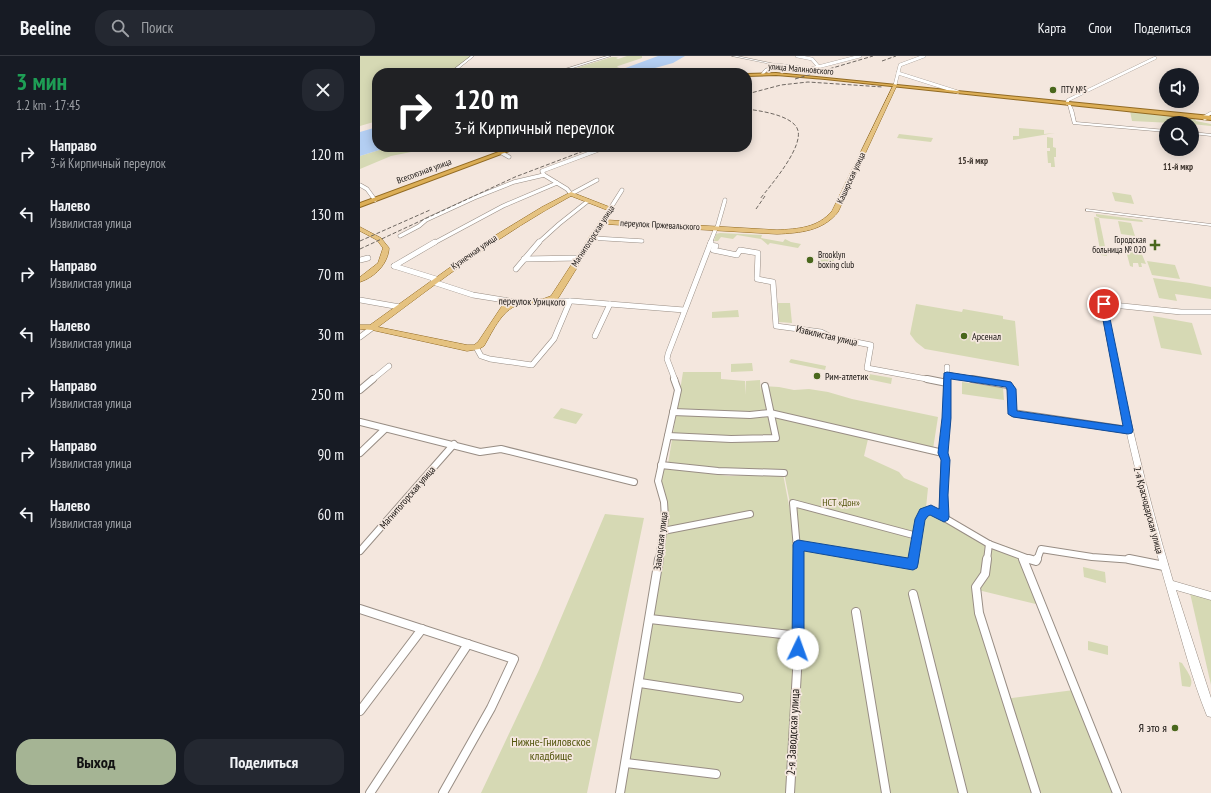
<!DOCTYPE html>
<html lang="ru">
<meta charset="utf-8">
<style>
:root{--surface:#171b24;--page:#242831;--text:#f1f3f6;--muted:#9ea1a6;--line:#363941;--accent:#a5b494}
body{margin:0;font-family:"PT Sans Narrow",sans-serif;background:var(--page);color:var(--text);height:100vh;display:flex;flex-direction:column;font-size:15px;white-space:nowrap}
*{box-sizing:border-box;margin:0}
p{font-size:13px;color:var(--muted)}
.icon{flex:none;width:22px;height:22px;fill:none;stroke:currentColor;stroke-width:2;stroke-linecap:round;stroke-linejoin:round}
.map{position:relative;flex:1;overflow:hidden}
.side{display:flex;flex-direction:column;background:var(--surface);width:360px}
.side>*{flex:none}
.top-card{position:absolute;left:12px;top:12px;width:380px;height:84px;border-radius:16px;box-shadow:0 2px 10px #0003;background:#202124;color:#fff;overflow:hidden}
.tools{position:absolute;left:799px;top:12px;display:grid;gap:8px}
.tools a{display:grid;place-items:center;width:40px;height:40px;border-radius:50%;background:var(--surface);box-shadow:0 2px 10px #0003;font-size:20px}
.pin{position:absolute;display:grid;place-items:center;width:34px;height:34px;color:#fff;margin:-17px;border:2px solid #fff;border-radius:50%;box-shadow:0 1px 4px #0007}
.me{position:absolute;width:44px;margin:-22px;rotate:3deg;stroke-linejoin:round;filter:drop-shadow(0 0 3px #0008)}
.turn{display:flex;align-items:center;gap:14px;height:84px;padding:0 16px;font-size:18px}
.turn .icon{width:52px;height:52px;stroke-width:2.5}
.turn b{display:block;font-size:28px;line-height:34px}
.round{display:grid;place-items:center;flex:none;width:42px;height:42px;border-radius:16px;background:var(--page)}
.summary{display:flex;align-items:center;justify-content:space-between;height:68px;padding:0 16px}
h1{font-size:24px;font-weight:700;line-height:30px;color:#1e9e55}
.button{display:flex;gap:8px;margin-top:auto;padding:8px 16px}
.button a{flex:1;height:46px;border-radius:16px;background:var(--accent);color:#111;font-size:16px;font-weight:700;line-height:46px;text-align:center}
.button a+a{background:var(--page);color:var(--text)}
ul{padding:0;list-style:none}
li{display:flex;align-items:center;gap:12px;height:60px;padding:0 16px}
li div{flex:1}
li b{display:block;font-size:15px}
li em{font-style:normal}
header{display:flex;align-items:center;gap:24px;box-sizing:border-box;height:56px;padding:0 20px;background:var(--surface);border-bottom:1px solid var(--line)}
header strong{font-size:19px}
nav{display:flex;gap:22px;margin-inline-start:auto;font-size:14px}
.search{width:280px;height:36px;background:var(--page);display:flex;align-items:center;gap:10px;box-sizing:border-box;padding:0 14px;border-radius:16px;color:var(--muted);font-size:15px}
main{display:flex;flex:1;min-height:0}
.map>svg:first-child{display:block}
.green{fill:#d6d9b4}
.water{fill:#b3cef2}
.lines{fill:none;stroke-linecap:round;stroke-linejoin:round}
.minor-far4-casing{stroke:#988d84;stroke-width:3.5}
.minor-far3-casing{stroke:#988d84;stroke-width:4.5}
.minor-far2-casing{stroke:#988d84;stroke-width:6}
.minor-far1-casing{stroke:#988d84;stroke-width:8}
.minor-casing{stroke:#988d84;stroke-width:10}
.tertiary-casing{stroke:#988d84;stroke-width:1}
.primary-casing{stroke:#926a22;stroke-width:1}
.trunk-casing{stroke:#926a22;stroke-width:2}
.minor-far4{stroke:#fff;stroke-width:3}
.minor-far3{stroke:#fff;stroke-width:3.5}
.minor-far2{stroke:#fff;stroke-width:5}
.minor-far1{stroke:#fff;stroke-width:6}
.minor{stroke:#fff;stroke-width:8}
.tertiary{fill:#fff;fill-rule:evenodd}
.primary{fill:#e5c280;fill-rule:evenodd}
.trunk{fill:#dcae56;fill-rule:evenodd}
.rail{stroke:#6f6862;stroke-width:1;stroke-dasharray:4 2;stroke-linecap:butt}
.route{fill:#1a73e8;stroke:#114b97}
.poi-dot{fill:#49671c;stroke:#f4e7de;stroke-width:1.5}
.labels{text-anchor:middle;stroke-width:3.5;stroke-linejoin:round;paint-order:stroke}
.far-street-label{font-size:9px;fill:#16120f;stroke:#f4e7de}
.far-poi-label{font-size:9px;fill:#16120f;stroke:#f4e7de;text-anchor:start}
.far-neighbourhood-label{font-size:9px;font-weight:bold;fill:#3b322b;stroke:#f4e7de}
.street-label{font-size:10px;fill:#16120f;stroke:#f4e7de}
.poi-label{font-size:10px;fill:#16120f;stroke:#f4e7de;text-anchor:start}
.park-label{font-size:10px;fill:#53550d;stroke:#f4e7de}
.near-poi-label{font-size:12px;fill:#16120f;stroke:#f4e7de;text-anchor:end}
.near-street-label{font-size:12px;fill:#16120f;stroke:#f4e7de}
.near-park-label{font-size:12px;fill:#53550d;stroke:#f4e7de}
</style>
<header>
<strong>Beeline</strong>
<div class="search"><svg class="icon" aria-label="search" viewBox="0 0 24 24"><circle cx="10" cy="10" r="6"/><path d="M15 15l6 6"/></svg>Поиск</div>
<nav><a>Карта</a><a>Слои</a><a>Поделиться</a></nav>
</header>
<main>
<section class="side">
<div class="summary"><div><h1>3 мин</h1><p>1.2 km · 17:45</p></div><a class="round"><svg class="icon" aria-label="close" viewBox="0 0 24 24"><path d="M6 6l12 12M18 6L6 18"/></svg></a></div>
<ul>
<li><svg class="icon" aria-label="right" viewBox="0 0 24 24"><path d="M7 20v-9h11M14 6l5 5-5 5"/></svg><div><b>Направо</b><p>3-й Кирпичный переулок</p></div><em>120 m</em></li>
<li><svg class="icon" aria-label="left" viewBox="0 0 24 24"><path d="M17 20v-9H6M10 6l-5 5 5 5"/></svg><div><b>Налево</b><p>Извилистая улица</p></div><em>130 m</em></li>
<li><svg class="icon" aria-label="right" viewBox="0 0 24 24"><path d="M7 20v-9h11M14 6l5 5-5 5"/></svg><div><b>Направо</b><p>Извилистая улица</p></div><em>70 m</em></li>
<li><svg class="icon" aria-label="left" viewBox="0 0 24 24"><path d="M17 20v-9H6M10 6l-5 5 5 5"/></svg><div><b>Налево</b><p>Извилистая улица</p></div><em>30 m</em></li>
<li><svg class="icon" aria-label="right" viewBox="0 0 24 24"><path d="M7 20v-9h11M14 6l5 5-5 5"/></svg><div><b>Направо</b><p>Извилистая улица</p></div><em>250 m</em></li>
<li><svg class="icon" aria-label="right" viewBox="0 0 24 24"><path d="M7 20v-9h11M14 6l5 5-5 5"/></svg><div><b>Направо</b><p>Извилистая улица</p></div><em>90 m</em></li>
<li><svg class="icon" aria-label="left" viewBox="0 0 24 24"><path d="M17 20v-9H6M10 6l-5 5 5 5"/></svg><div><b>Налево</b><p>Извилистая улица</p></div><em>60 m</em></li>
</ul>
<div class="button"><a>Выход</a><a>Поделиться</a></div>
</section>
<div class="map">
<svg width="851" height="737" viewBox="0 0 851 737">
<rect width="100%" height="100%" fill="#f4e7de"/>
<g class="green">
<polygon points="0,0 112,0 90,17 17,17 17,65 0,70"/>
<polygon points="267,0 282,0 282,2 258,10 257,11 260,12 260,14 252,17 200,17 252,1 259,1 256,2 258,3"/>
<polygon points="770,55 813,60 816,64 807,64 808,65 812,67 772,65"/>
<polygon points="815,60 834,62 836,65 851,68 851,70 832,68 832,67 819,67"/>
<polygon points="659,72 684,74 684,78 695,77 653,84 653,80 659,80"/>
<polygon points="539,78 573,82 571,86 537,82"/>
<polygon points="687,81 693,82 693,91 696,92 696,101 694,101 695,111 691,111 691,107 688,107 687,95 690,95 690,92 687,92"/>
<polygon points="29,91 62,91 51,96 31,100 0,113 0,100"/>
<polygon points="752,136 771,139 774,148 755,145"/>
<polygon points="736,158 782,164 783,166 740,162 736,160"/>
<polygon points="734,161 739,162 747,200 741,199"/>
<polygon points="758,165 771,167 775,180 761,178"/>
<polygon points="360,177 402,179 401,182 423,186 425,183 431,186 441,188 438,192 410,187 408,189 401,183 377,179 373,183 361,181 358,185 354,185 356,178"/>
<polygon points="764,187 778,189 786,208 781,207 782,211 779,211 778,207 773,207 773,211 770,210"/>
<polygon points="460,200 475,203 472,207 475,208 472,213 456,208"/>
<polygon points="787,205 815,209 820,223 792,219"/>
<polygon points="793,222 830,227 851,231 851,243 815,238 817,245 799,242"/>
<polygon points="418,247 430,247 432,267 419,266"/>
<polygon points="556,248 602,256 603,253 643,260 643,263 655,265 659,310 565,293 556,286 550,278"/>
<polygon points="378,254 379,261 352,262 352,256"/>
<polygon points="793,260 832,267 842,299 801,292"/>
<polygon points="431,303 466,310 465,314 431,307 429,306"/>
<polygon points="392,307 393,315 371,316 371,308"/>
<polygon points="323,316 361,316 361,323 385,325 386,339 386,325 400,324 401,338 401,330 419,331 434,334 449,333 468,336 492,343 578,361 573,393 509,379 504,400 539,416 544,422 568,432 566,452 630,485 660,495 684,550 614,533 644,643 714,634 755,737 263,737 307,467 299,425 302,412 369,420 423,418 430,455 434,489 430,447 424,417 308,408"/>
<polygon points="509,318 532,322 531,328 507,323"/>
<polygon points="602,326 643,332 644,344 602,338"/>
<polygon points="201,352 223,358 216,368 193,362"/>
<polygon points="245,458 284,462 227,737 121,737 179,614"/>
<polygon points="723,511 745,516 746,527 724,521"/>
<polygon points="830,537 851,543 851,629"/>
<polygon points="728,585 748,590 748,599 728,594"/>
<path d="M 819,606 L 822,607 C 826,614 835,624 830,631 L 822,630 Z"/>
</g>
<g class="water">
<polygon points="298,0 325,0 313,7 277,17 252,17"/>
<polygon points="17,71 17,91 29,91 0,100 0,76"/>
</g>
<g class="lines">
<g class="minor-far4-casing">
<g id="minor-far4">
<polyline points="437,0 452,3 458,10"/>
<polyline points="418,9 450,13 500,0"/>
<polyline points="299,15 304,17"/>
<polyline points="538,17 598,36"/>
<polyline points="535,29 540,9 564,0"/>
<polyline points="707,47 708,44 795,2"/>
<polyline points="845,63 844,61 851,57"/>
</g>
</g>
<g class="minor-far3-casing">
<g id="minor-far3">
<polyline points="142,97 149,101"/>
<polyline points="237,124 211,138 207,133 184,119 182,115 246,91"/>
<polyline points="0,129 7,133 15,144"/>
<polyline points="250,153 262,134"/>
<polyline points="357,172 365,144"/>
<polyline points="40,180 59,170 66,164 114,142 154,126 184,119"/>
<polyline points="232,182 282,185"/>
<polyline points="74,187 143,150 197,127"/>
<polyline points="178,187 199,168 228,145"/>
<polyline points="350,187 356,172"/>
</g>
</g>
<g class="minor-far2-casing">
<g id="minor-far2">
<polyline points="350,189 356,190 353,194 377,199 380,194 398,197 397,223 413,226 416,270 461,276 471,281 511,289 507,312 572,324"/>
<polyline points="164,203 219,202"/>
<polyline points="0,204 8,202"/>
<polyline points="34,210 75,186"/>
<polyline points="34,210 76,223"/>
<polyline points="156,213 179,186"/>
<polyline points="73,226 113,239 156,246"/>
<polyline points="0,244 40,251"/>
<polyline points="189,245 212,245 324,254"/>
<polyline points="743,248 821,256 851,256"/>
<polyline points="235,280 250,248"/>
<polyline points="0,281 12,272"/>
<polyline points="116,291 121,300 130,303 172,309 194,283 210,245"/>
<polyline points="587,311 587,319"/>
<polyline points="12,324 29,310"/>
<polyline points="315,324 307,303 308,298 351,186"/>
<polyline points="587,324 587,319 619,324"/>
</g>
</g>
<g class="minor-far1-casing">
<g id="minor-far1">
<polyline points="567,323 587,327 587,323"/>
<polyline points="612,323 648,329 651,333 653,357 768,374"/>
<polyline points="0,334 13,323"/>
<polyline points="313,356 390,359 410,357 583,397"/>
<polyline points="0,366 120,396 141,393 274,426"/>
<polyline points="308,380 371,383 416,382 405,330"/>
<polyline points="0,397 25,373"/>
<polyline points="301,409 358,415 424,417"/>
<polyline points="584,461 583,439 585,404 583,397 587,362 587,327"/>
<polyline points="303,475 390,458"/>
<polyline points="438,489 526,504"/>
<polyline points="0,495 94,388"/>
<polyline points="662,501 663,504"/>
<polyline points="299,504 305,462 304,446 298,425 318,334 314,323"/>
<polyline points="438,504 433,447 557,480"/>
<polyline points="554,504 560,463 564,456 571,454 629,488 672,504"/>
<polyline points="627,504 629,488"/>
<polyline points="677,504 681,493 732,501 774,504"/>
</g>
</g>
<g class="minor-casing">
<g id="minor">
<polyline points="520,503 553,508 554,503"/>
<polyline points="627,503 625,518 616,531 619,557 676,737"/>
<polyline points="663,503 757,737"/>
<polyline points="669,503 676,505 677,503"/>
<polyline points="769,503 804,510"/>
<polyline points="553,538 603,737"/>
<polyline points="0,553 154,603 131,652 83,737"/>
<polyline points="496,556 526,737"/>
<polyline points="290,563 439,580"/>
<polyline points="280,627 379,642"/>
<polyline points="0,655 62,573"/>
<polyline points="266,707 356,718"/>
<polyline points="10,737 108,588"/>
<polyline points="260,737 299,503"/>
<polyline points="430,737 439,580 438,503"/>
</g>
</g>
<g class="tertiary-casing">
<g id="tertiary">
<polygon points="111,0 114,0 93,17 89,17"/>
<polygon points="247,0 251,0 197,17 192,17"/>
<polygon points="372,0 377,0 420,9 407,15 403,19 401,18 405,13 415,9"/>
<path d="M 706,46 C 714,48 714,59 716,66 L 806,74 L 806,76 L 713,68 L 708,49 L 706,48 Z"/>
<polygon points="832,76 851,78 851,80 832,78"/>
<polygon points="726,153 851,168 851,170 728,155 726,155"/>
<path d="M 743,246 L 746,248 C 764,341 786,434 813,525 L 851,536 L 851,544 L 816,534 L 851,642 L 851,661 L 847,660 C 832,623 822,584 811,547 C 782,448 759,349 740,248 Z"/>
</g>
</g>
<g class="primary-casing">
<g id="primary">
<path d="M 534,28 L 537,29 L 478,156 C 463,175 440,177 417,178 L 244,168 L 197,244 C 185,249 175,247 163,248 C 143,250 133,275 124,290 L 119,293 L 107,295 L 12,274 L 0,273 L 0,269 L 10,269 L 131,182 L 182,151 L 211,136 L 252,152 L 253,153 L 246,164 L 417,174 C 438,173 458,172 472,155 ZM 211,140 L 247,154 L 191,240 L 183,243 L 157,244 L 142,250 L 118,286 L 114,289 L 107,289 L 18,271 C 81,224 142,177 211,140 Z"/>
<path d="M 0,171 L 21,182 L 29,192 C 28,208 15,221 0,226 L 0,221 L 18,207 L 23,192 L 17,184 L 0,175 Z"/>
</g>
</g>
<g class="trunk-casing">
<g id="trunk">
<polygon points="416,17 851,60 851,64 465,23 416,19 387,20 387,18"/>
<polygon points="152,91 160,91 0,151 0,147"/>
</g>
</g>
<use href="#minor-far4" class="minor-far4"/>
<use href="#minor-far3" class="minor-far3"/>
<use href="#minor-far2" class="minor-far2"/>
<use href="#minor-far1" class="minor-far1"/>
<use href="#minor" class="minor"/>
<use href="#tertiary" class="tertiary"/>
<use href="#primary" class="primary"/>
<use href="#trunk" class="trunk"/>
<g class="rail">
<polyline points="522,5 536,0"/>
<polyline points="435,23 513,0"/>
<polyline points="387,38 421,29 448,26 523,31"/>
<path d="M 387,53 C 401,55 430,59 437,72 C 446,89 410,130 400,143"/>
<polyline points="396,153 405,140"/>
<polyline points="0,185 70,154"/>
<polyline points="0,193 155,121 234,91"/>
</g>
</g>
<polygon class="route" points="744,245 747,248 773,374 772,377 768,378 653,361 648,358 647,333 646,331 591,323 591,362 588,397 590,404 588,439 589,461 588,464 584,466 570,459 568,460 565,464 558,508 557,512 553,514 444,495 444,593 442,598 438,599 434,598 432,593 433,489 434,486 438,484 548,502 555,463 560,453 571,449 579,453 581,404 578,397 582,362 584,317 587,316 651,326 656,333 657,355 763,370 740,248"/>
<g class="poi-dot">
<circle cx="693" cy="34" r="4"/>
<path d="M793 183h4v4h4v4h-4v4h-4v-4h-4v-4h4z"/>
<circle cx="450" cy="204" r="4"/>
<circle cx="604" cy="280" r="4"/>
<circle cx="457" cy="320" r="4"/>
<circle cx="815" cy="672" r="4"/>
</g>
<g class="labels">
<g class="far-street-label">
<text transform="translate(441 13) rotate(5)" y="3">улица Малиновского</text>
<text transform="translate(64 115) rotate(-20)" y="3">Всесоюзная улица</text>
<text transform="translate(491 122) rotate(-65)" y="3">Каширская улица</text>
<text transform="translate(300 169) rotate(3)" y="3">переулок Пржевальского</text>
<text transform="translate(233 180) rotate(-57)" y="3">Магнитогорская улица</text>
<text transform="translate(114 196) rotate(-35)" y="3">Кузнечная улица</text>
</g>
<g class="far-poi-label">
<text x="701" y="37">ПТУ №5</text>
<text x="786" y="187" text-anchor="end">Городская<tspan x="786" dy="10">больница № 020</tspan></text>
<text x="458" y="202">Brooklyn<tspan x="458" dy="10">boxing club</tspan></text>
</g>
<g class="far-neighbourhood-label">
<text x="613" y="108">15-й мкр</text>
<text x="818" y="114">11-й мкр</text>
</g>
<g class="street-label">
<text transform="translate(172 245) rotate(1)" y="4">переулок Урицкого</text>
<text transform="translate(467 279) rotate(13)" y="4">Извилистая улица</text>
<text transform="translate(47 441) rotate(-49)" y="4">Магнитогорская улица</text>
<text transform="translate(789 454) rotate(75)" y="4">2-я Краснодарская улица</text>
<text transform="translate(300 485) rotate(-83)" y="4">Заводская улица</text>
</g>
<g class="poi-label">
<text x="612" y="284">Арсенал</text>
<text x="465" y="324">Рим-атлетик</text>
</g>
<g class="park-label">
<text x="481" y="450">НСТ «Дон»</text>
</g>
<g class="near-poi-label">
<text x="807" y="676">Я это я</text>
</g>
<g class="near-street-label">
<text transform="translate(433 676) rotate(-87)" y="4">2-я Заводская улица</text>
</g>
<g class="near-park-label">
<text x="191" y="690">Нижне-Гниловское<tspan x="191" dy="14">кладбище</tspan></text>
</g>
</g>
</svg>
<div class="tools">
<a><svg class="icon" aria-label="sound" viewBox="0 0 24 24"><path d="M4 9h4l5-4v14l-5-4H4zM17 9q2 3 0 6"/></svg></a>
<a><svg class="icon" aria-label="search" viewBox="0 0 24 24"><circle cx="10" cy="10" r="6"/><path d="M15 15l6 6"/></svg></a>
</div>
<div class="pin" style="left:744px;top:248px;background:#d93025"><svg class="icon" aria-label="arrive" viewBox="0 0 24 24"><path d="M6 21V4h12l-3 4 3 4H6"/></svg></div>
<svg class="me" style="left:438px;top:593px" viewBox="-20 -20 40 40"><circle r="19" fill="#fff"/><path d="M0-13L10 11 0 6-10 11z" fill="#1a73e8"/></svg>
<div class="top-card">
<div class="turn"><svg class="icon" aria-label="right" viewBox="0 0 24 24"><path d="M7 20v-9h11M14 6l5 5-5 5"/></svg><div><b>120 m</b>3-й Кирпичный переулок</div></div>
</div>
</div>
</main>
